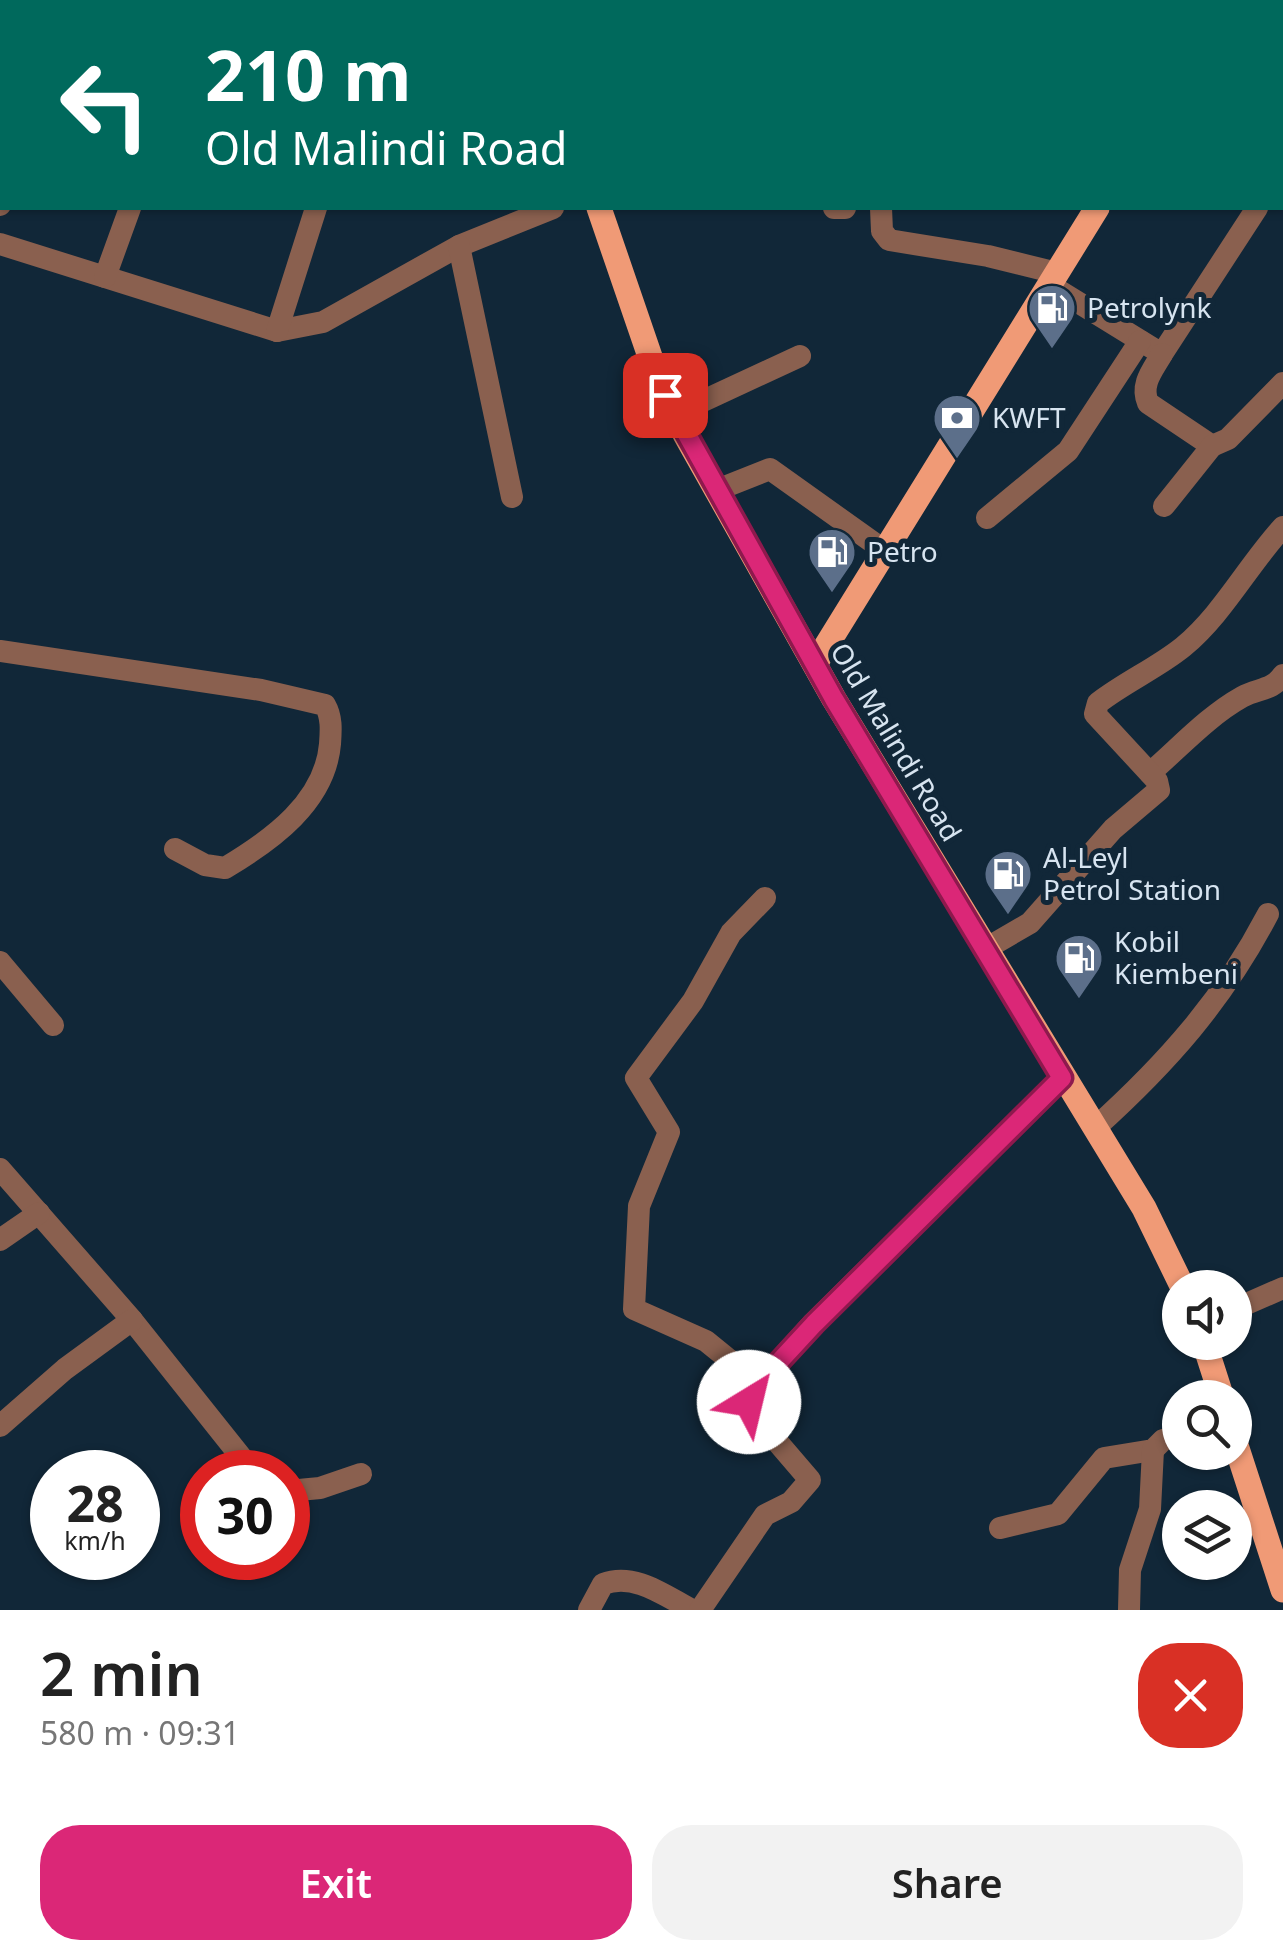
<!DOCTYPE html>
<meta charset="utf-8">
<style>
:root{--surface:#fff;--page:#f2f2f2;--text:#222;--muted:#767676;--accent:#db2777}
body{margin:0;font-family:"Noto Sans",sans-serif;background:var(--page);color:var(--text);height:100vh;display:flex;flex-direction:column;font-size:38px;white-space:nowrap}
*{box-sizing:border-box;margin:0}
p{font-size:32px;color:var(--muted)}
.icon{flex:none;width:55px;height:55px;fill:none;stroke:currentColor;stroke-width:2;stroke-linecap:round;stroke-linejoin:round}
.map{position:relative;height:1610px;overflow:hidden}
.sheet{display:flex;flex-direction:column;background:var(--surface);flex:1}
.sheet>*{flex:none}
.guide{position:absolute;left:0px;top:0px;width:1285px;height:210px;box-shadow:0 2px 8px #0004;background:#00695c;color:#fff;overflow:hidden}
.fabs{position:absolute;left:1162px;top:1270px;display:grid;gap:20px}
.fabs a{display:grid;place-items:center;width:90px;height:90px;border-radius:50%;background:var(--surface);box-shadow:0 2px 8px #0004;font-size:50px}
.speed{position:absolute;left:30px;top:1450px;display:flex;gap:20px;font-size:50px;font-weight:700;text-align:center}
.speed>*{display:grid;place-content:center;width:130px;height:130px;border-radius:50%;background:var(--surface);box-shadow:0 2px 8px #0004;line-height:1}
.speed small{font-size:25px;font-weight:400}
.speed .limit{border:15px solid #d22;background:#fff;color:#111}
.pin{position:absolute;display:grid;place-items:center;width:85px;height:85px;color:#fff;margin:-42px;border-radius:20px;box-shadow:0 5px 15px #0006}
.me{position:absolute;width:110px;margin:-55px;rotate:36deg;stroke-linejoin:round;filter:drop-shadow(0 0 8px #0008)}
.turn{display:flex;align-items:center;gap:35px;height:210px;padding:0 40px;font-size:45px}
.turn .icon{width:130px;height:130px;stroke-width:2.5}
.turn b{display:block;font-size:70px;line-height:85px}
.round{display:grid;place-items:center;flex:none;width:105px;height:105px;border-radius:40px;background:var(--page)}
.overview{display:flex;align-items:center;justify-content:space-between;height:170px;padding:0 40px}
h1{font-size:60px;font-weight:600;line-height:75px}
.cta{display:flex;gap:20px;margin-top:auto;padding:20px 40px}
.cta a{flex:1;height:115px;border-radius:40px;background:var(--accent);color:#fff;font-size:40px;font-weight:600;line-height:115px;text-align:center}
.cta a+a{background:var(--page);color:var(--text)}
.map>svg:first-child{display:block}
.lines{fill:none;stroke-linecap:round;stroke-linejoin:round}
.minor{stroke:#8a604f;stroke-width:22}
.major{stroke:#f09a76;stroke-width:25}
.route-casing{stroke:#8e194d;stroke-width:25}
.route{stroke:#db2777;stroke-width:18}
.labels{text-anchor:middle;stroke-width:10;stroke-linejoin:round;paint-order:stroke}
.poi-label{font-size:28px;fill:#d7e4f0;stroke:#112738;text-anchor:start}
.street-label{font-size:28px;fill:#d7e4f0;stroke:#112738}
</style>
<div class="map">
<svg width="1283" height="1610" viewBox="0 0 1283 1610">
<rect width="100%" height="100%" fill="#112738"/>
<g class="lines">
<g class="minor">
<polyline points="673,0 674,2"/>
<polyline points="732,0 734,2"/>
<polyline points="992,0 996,2"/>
<polyline points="31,2 35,2"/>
<polyline points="201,2 202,0"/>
<polyline points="388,2 389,0"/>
<polyline points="566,2 572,0"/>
<polyline points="907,2 909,0"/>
<polyline points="1065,2 1066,0"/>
<polyline points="1282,105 1283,104"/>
<polyline points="1282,140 1283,140"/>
<polyline points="1282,166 1283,165"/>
<polyline points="0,205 2,198"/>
<polyline points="834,208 845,208"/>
<polyline points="881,208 882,231 889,240 988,256 1057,273"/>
<polyline points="0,244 277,331 323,322 459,246 553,208"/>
<polyline points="459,246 512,497"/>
<polyline points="105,277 130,208"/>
<polyline points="1050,285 1162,354 1257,208"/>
<polyline points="277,331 316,208"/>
<path d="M 1162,354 C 1153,370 1140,384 1148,403 L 1212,446"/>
<polyline points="675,414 800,356"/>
<polyline points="717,490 770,469 885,551"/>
<polyline points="1164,506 1212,446 1228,439 1283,383"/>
<polyline points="987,518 1068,451 1140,341"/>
<path d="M 0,651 L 261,690 L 325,705 C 332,717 331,730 330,744 C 325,802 272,840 225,868 L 205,865 L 175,849"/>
<path d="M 1150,773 C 1179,748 1208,716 1242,697 C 1258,688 1272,691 1283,675"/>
<path d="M 987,948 L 1030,923 L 1113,829 L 1159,790 L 1157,781 L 1095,714 L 1098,703 C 1125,682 1157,668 1183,647 C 1223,614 1248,565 1283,527"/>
<polyline points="0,962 53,1025"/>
<path d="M 1095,1128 C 1167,1063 1223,1000 1268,914"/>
<polyline points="0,1169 132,1320 253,1472"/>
<polyline points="0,1240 39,1213"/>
<polyline points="1235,1309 1283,1288"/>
<polyline points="759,1384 706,1341 634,1309 639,1206 669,1132 636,1078 693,1001 731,933 765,898"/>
<polyline points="0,1426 65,1369 132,1320"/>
<polyline points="288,1491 320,1488 361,1474"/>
<polyline points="1000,1528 1058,1514 1104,1458 1153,1450 1163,1440 1180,1435"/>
<path d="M 589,1610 L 603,1584 C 635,1572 665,1596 692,1610"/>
<polyline points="700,1610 765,1515 791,1502 810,1480 750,1410 754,1389 813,1323 1062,1078"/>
<polyline points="1129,1610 1130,1570 1150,1509 1153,1450"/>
</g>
<g class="major">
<polyline points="532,0 533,2"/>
<polyline points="1220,2 1221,0"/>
<polyline points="599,208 656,374 685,434 834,699 1144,1208 1183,1288"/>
<polyline points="815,664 1097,208"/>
<polyline points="1204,1342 1222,1398"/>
<polyline points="1235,1442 1283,1590"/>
</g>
</g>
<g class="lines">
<g class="route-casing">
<polyline id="route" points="665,395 834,699 1062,1078 814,1324 754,1389 749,1402"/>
</g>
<use href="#route" class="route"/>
</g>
<defs>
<g id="fuel-pin" transform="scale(2.5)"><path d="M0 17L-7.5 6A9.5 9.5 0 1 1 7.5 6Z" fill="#5c6f8a" stroke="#112738"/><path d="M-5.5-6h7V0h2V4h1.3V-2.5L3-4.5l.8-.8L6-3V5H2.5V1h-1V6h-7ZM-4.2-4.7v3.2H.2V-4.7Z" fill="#fff"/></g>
<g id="bank-pin" transform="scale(2.5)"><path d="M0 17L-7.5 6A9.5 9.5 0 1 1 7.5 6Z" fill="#5c6f8a" stroke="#112738"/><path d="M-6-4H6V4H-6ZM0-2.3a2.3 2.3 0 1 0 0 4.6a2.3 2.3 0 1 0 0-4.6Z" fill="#fff"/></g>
</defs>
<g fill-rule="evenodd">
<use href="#fuel-pin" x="1052" y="308"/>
<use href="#bank-pin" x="957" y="418"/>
<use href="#fuel-pin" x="832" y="552"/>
<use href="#fuel-pin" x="1008" y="874"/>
<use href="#fuel-pin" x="1079" y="958"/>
</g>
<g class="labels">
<g class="poi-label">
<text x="1087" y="318">Petrolynk</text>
<text x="992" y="428">KWFT</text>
<text x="867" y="562">Petro</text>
<text x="1043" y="868">Al-Leyl<tspan x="1043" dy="32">Petrol Station</tspan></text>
<text x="1114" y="952">Kobil<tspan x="1114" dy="32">Kiembeni</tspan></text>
</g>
<g class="street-label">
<text transform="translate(896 742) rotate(59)" y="10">Old Malindi Road</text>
</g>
</g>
</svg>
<div class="fabs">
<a><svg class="icon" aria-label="sound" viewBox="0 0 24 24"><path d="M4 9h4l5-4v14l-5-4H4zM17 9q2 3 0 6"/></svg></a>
<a><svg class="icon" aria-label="search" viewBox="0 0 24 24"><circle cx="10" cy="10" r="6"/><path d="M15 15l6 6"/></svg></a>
<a><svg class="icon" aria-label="layers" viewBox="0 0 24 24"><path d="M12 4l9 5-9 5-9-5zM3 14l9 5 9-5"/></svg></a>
</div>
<div class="speed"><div>28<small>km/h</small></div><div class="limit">30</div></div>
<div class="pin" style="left:665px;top:395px;background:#d93025"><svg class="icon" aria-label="arrive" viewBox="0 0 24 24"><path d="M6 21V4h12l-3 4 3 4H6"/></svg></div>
<svg class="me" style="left:749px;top:1402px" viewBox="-20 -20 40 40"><circle r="19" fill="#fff"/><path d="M0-13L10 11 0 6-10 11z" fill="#db2777"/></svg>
<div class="guide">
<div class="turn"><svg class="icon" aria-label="left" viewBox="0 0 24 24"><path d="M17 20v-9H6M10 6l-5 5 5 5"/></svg><div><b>210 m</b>Old Malindi Road</div></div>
</div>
</div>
<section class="sheet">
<div class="overview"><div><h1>2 min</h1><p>580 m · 09:31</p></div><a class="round" style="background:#d93025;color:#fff"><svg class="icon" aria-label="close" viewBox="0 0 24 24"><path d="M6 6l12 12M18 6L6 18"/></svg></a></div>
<div class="cta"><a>Exit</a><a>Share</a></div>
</section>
